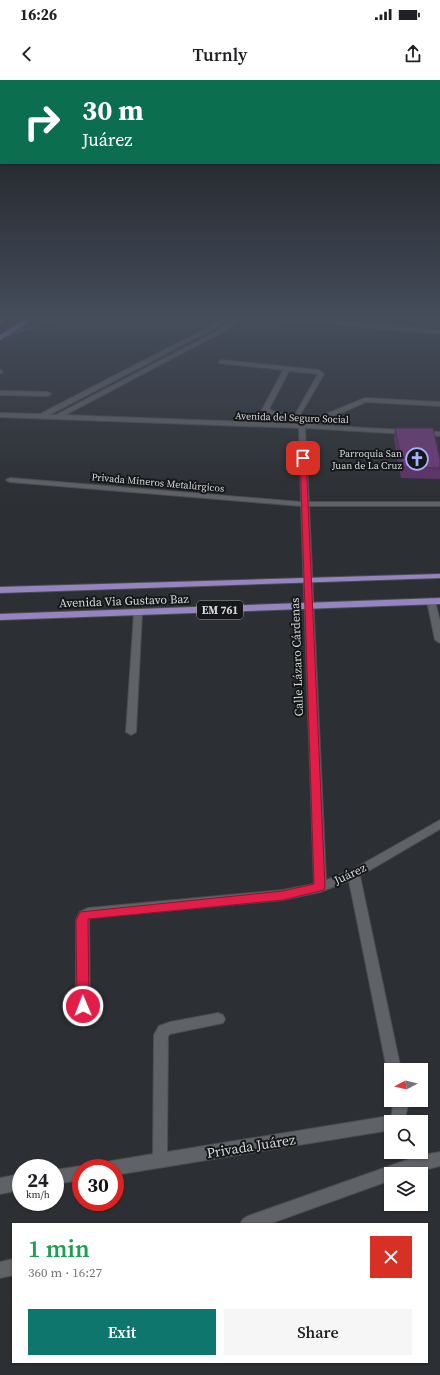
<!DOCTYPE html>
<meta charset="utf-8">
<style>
:root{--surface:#fff;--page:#f6f6f6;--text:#202124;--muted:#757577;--accent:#0f766e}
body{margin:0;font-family:"Source Serif 4",serif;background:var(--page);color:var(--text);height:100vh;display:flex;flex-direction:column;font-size:15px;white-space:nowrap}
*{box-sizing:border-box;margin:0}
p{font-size:13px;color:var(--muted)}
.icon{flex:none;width:22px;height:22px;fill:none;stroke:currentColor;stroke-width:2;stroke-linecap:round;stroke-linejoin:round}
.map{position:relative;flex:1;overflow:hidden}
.panel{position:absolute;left:12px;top:1143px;width:416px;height:140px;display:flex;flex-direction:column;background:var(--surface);border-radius:0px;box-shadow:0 1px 3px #0004}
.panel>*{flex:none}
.hud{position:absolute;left:0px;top:0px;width:440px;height:84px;box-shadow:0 1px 3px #0004;background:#0b6e4f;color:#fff;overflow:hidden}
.needle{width:26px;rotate:263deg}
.controls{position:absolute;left:384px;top:983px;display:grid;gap:8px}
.controls a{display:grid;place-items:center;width:44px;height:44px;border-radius:0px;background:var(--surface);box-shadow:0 1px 3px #0004;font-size:20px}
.speed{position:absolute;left:12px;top:1079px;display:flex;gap:8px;font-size:20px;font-weight:700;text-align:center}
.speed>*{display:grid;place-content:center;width:52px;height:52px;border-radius:50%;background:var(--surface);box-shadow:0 1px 3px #0004;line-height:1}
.speed small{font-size:10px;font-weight:400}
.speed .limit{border:6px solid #d22;background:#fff;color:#111}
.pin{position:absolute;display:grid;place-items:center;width:34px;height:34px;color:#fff;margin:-17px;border-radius:8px;box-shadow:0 2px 6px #0006}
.me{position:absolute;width:44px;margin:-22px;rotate:359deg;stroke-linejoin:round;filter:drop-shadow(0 0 3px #0008)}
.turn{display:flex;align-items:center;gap:14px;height:84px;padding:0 16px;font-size:18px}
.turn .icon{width:52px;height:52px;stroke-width:2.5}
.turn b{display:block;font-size:28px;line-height:34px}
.round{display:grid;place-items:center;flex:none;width:42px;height:42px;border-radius:0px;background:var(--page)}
.head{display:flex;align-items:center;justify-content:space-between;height:68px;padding:0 16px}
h1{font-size:24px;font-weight:600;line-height:30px;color:#1e9e55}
.primary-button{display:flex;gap:8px;margin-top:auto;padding:8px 16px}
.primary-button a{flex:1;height:46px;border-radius:0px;background:var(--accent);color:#fff;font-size:16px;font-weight:600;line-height:46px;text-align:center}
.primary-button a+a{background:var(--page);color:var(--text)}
.status{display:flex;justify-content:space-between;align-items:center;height:28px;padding:0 20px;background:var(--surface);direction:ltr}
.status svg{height:11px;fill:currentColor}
header{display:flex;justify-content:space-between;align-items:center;height:52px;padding:0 16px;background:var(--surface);font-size:18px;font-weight:600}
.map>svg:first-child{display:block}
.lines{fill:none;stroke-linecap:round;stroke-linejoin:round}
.minor-casing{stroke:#4b4d50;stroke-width:2}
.major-casing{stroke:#4b4d50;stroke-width:2}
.highway-casing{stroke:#4b4d50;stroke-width:2}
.minor{fill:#5f6267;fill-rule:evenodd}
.major{fill:#9684c1;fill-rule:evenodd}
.highway{fill:#ba9afd;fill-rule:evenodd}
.wall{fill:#61326b}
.building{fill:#713a7c;stroke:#4f2957}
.route{fill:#e11d48;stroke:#92132f}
.labels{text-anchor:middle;stroke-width:4;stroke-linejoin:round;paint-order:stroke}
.far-street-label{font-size:10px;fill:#d6d8da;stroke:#161719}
.far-poi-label{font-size:10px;fill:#d6d8da;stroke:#161719;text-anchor:end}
.shield{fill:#161719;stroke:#9c9ea0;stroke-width:1}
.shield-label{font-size:11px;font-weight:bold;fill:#d6d8da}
.street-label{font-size:12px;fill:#d6d8da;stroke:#161719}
.near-street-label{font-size:14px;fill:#d6d8da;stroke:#161719}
</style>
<div class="status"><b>16:26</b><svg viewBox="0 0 49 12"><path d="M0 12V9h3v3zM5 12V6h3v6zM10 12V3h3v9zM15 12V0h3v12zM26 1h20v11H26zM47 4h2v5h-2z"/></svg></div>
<header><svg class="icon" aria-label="back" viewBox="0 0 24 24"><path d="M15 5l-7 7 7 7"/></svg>Turnly<svg class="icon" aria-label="share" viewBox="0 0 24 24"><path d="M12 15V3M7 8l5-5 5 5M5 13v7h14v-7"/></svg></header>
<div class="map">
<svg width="440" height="1295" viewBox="0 0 440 1295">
<rect width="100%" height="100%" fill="#2c2f33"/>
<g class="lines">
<g class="minor-casing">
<g id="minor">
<polygon points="56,237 64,237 5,257 0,256"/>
<polygon points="223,237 230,237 215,248 49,335 56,335 224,247 237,237 243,237 228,249 65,335 302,344 365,318 440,322 440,326 366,322 313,345 440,352 440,356 305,348 309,422 440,422 440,426 309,426 326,800 350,791 440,740 440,749 360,796 401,990 391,990 391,995 387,990 349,801 320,812 283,820 89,838 90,940 88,944 83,946 78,944 76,940 76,840 80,832 88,828 283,810 314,804 301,426 10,402 6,400 10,398 301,422 299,348 0,337 0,333 40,334 211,246"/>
<polygon points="275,237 296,237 440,250 440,254 278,239"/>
<path d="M 221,280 L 319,290 L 324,294 L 300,335 C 288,339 271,339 262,330 L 283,290 L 219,283 L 219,281 ZM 289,291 L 318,294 L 296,333 C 286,334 277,334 269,329 Z"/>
<polygon points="0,289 3,292 0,294"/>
<polygon points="0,311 48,312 51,314 48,316 0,315"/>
<polygon points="431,518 435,521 440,541 440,563 435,560 427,521"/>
<polygon points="138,530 142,533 136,652 131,655 126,652 134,533"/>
<polygon points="218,933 223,935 225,939 223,943 170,954 168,956 167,1072 389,1036 392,1034 393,1020 407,1020 408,1025 404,1042 391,1042 391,1050 115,1095 115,1088 104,1088 106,1083 111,1081 153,1074 154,955 159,946 170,942"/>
<polygon points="440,1072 440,1086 408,1094 391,1094 391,1100 269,1144 240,1144 243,1139 248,1136 418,1076"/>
<polygon points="81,1086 86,1088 81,1088 81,1100 55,1104 55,1090"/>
<polygon points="21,1094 21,1110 0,1114 0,1098"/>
<polygon points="13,1179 13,1195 0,1198 0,1182"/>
</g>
</g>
<g class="major-casing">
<g id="major">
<polygon points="440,494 440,498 0,513 0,507"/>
<polygon points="440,518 440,524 0,540 0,534"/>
</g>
</g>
<g class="highway-casing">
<g id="highway">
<polygon points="4,237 12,237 0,244 0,239"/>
<polygon points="29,237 37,237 0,260 0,255"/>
</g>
</g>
<use href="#minor" class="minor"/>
<use href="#major" class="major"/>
<use href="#highway" class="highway"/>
</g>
<polygon class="wall" points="395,348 440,379 440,399 401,398 394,359"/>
<polygon class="building" points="395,348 433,348 440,379 440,388 403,387"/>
<linearGradient id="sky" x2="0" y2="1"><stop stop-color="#181a1c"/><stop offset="0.57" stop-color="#454d5b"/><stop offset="1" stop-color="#454d5b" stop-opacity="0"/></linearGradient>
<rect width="440" height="418" fill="url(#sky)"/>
<polygon class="route" points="300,376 306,378 325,807 324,810 320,811 283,820 88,839 89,926 87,930 83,931 79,930 77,926 76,840 80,832 283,811 314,804"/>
<defs>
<g id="church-ring" transform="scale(1.15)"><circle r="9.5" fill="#161719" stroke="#a6b1fc" stroke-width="1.5"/><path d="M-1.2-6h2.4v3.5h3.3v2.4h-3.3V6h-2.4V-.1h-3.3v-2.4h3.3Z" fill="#a6b1fc"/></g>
</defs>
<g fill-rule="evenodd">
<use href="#church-ring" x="417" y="379"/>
</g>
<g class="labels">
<g class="far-street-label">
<text transform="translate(292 337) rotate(2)" y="4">Avenida del Seguro Social</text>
<text transform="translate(158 402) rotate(5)" y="4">Privada Mineros Metalúrgicos</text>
</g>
<g class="far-poi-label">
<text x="402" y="377">Parroquia San<tspan x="402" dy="12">Juan de La Cruz</tspan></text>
</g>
<rect class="shield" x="197" y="521" width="46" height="18" rx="3"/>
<g class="shield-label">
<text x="220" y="534">EM 761</text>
</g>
<g class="street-label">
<text transform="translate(124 521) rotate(-2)" y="4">Avenida Via Gustavo Baz</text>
<text transform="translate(297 577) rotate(-92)" y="4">Calle Lázaro Cárdenas</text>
<text transform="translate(350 794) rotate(-25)" y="4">Juárez</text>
</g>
<g class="near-street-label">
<text transform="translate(251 1066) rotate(-9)" y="5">Privada Juárez</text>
</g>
</g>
</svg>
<div class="controls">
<a><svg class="needle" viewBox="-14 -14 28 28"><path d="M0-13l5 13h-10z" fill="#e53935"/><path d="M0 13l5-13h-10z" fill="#757577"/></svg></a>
<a><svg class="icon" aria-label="search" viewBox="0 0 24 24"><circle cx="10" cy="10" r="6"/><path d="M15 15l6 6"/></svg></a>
<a><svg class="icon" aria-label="layers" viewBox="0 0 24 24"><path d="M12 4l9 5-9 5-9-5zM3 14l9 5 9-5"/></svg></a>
</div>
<div class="speed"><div>24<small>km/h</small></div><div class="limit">30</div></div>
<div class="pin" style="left:303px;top:378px;background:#d93025"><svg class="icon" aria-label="arrive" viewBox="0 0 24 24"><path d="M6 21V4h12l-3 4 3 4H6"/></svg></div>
<svg class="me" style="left:83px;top:926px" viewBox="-20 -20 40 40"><circle r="17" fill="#e11d48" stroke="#fff" stroke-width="3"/><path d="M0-11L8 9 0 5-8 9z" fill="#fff"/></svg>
<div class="hud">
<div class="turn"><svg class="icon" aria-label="right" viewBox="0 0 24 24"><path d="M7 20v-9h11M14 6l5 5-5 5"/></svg><div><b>30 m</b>Juárez</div></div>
</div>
<section class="panel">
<div class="head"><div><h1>1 min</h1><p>360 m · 16:27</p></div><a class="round" style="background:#d93025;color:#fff"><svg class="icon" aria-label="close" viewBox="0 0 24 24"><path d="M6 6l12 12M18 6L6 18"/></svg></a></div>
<div class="primary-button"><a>Exit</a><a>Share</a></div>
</section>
</div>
